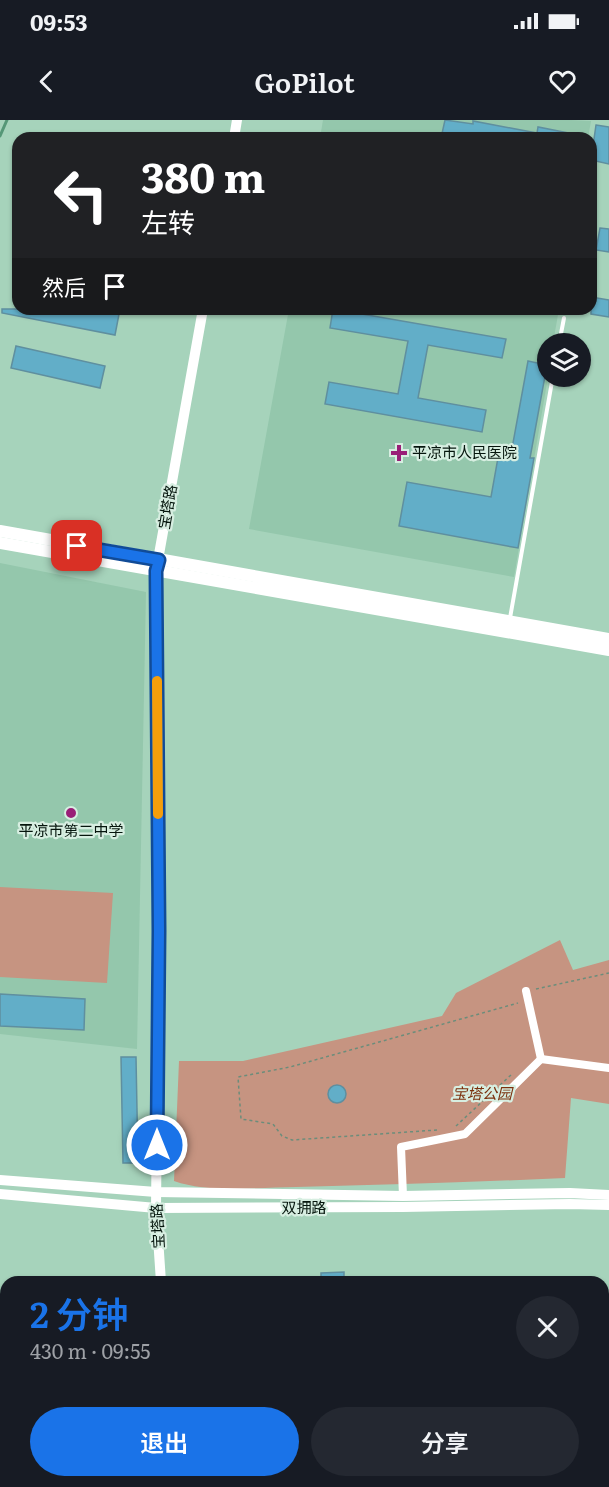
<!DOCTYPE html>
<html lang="zh">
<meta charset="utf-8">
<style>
:root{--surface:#171b24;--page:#242831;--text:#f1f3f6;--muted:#9ea1a6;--accent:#1a73e8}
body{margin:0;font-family:Literata,"Noto Sans SC",serif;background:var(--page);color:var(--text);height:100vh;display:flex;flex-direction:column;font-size:22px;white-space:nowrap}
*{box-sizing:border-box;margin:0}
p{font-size:20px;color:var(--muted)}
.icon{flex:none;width:33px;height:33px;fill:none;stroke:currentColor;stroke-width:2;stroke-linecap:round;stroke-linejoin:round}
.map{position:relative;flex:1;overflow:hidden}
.panel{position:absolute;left:0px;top:1156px;width:609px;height:212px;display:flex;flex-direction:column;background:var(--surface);border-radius:18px 18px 0 0;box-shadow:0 2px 4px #0004}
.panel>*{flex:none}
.guide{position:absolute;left:12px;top:12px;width:585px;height:183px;border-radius:18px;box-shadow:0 2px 4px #0004;background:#202124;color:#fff;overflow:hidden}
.tools{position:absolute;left:537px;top:213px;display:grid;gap:12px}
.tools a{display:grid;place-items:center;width:54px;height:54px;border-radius:50%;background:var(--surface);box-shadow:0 2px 4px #0004;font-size:30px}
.pin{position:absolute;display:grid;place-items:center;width:51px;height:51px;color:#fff;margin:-26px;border-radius:12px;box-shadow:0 3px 9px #0006}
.me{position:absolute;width:66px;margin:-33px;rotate:0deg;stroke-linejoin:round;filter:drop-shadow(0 0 4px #0008)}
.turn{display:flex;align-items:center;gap:21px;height:126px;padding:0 30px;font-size:27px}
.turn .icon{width:78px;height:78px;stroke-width:2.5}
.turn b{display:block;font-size:42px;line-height:51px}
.then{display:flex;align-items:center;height:57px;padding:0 30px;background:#0003;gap:12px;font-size:22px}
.round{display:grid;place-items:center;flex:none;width:63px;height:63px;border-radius:32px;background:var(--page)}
.summary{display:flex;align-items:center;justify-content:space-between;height:102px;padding:0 30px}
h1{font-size:36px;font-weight:600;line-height:45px;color:var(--accent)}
.action{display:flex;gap:12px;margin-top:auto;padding:12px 30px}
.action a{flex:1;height:69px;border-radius:36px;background:var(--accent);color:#fff;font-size:24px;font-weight:600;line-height:69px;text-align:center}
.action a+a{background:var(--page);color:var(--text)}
.status{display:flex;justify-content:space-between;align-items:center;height:42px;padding:0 30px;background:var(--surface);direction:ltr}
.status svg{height:16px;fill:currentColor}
header{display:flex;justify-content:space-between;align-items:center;height:78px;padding:0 30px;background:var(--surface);font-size:27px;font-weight:600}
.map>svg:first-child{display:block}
.built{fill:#94c7ac}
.green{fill:#c69481}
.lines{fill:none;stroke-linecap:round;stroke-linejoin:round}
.stream{stroke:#559777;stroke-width:3}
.building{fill:#62aec8;stroke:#5f8f9f;stroke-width:1.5}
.path{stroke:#6b8d7b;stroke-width:1.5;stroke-dasharray:3 3;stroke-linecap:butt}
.lane{stroke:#fff;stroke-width:4}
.street{stroke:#fff;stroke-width:8}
.secondary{stroke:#fff;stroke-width:10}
.primary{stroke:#fff;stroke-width:12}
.route-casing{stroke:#114b97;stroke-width:15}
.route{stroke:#1a73e8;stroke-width:10}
.slow{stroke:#f59e0b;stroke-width:10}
.poi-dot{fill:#991e77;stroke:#d7eee1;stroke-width:2}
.labels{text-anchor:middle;stroke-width:4.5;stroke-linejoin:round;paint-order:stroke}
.poi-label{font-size:15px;fill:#05150d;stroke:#d7eee1;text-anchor:start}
.street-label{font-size:15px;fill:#05150d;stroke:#d7eee1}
.park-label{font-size:15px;font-style:italic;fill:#7b300d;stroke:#d7eee1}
</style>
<div class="status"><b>09:53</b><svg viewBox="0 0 49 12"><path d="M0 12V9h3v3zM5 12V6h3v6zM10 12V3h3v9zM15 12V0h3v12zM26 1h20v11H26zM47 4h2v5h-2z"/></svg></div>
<header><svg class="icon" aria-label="back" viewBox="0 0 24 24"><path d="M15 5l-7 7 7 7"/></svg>GoPilot<svg class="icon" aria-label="heart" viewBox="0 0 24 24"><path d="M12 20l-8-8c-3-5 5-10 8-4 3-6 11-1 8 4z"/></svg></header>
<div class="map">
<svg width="609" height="1367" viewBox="0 0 609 1367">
<rect width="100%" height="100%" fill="#a6d3bb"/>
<g class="built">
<polygon points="323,0 571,0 591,1 588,18 320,18"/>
<polygon points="289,189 559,189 553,223 548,224 548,257 514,457 249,409"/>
<polygon points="0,443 146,472 137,929 0,914"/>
</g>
<g class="green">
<polygon points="0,767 113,773 107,863 0,857"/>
<path d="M 560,820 L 573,850 L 609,840 L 609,984 L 571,978 L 565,1058 C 475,1062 386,1065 296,1067 C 257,1067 211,1074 174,1061 L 179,941 L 243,941 L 442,896 L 456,873 Z"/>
</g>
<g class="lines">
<polyline class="stream" points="0,16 7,0"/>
</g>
<g class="building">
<polygon points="445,0 473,4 473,1 537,13 538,7 574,14 573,18 441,18"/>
<polygon points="596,5 609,7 609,44 591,40"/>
<polygon points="600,108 609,109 609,132 596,130"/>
<polygon points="591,177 609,180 609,197 591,194"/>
<polygon points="2,189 120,189 115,215 2,193"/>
<polygon points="333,189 506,219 502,238 428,225 418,278 486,290 482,312 325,284 329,262 398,274 408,221 330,208"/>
<polygon points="16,226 105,246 100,268 11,248"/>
<polygon points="528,241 547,245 530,338 534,338 518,428 399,406 407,362 491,377 499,332 511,334"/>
<polygon points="0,874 85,879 84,910 0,906"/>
<polygon points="121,937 136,937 138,1043 123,1043"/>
<circle cx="337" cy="974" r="9"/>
<polygon points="344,1152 344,1162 321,1162 321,1153"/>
</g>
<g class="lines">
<g class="path">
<polyline points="536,869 609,853"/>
<polyline points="456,1006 512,954"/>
<polyline points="437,1010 292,1020 282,1016 273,1004 241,999 238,957 290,947 518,883"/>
</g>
<g class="lane">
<polyline points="559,224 564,198"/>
<polyline points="510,498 553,256"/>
</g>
<g class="street">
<polyline points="526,871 541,939"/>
<polyline points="541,939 609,948"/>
<polyline points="403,1076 401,1027 465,1014 541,939"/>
<polyline points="262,1362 263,1367"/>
<polyline points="173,1367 173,1362"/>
</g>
<g class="secondary">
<polyline points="234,18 237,0"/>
<polyline points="0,1060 156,1072 403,1076 570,1073 609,1075"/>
<polyline points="0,1074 156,1088 403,1087 570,1084 609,1085"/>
<polyline points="161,1162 156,1088 159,811 156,451 203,189"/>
<polyline points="310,1362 390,1365 496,1362"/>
<polyline points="540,1362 562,1367"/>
</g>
<g class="primary">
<polyline points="0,411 609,519"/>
<polyline points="0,423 609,530"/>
</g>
</g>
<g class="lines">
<g class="route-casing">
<polyline id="route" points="77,426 159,440 156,451 159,811 157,1025"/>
</g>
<use href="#route" class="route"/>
<polyline class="slow" points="157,561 158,694"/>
</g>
<g class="poi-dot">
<path d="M396 324h6v6h6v6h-6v6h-6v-6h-6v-6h6z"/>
<circle cx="71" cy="693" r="6"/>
</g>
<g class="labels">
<g class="poi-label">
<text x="412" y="338">平凉市人民医院</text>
<text x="71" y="716" text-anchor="middle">平凉市第二中学</text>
</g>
<g class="street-label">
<text transform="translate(168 387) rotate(-80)" y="5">宝塔路</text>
<text x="304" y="1093">双拥路</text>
<text transform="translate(158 1106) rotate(-93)" y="5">宝塔路</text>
</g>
<g class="park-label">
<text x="482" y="979">宝塔公园</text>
</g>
</g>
</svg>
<div class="tools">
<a><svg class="icon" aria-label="layers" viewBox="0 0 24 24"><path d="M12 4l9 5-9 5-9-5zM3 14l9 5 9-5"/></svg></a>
</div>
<div class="pin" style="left:77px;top:426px;background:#d93025"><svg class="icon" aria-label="arrive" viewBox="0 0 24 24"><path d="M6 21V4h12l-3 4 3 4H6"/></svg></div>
<svg class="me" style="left:157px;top:1025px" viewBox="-20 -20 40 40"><circle r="17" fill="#1a73e8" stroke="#fff" stroke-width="3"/><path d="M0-11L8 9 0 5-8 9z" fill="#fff"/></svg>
<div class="guide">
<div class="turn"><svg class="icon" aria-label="left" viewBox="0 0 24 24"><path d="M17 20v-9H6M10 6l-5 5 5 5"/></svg><div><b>380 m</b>左转</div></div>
<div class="then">然后<svg class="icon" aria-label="arrive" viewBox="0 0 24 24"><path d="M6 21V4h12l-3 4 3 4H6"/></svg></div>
</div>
<section class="panel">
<div class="summary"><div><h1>2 分钟</h1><p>430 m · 09:55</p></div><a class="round"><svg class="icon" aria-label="close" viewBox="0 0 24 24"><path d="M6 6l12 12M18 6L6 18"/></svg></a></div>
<div class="action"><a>退出</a><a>分享</a></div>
</section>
</div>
